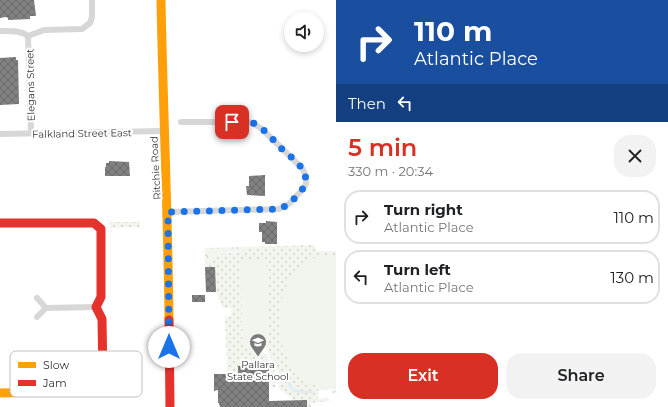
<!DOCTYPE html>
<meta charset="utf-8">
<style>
:root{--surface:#fff;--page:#f2f2f2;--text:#202124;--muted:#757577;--line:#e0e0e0;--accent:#d93025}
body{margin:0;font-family:Montserrat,sans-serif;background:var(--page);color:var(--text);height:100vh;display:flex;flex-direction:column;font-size:15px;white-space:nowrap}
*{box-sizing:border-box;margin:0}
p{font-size:13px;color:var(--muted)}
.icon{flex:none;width:22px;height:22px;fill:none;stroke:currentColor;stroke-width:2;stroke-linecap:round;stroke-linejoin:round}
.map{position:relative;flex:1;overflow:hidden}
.drawer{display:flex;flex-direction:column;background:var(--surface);width:332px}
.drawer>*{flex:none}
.guide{background:#1a4fa0;color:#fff;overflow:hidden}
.buttons{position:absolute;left:284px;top:12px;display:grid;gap:8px}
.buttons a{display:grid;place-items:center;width:40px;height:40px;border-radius:50%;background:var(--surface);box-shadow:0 2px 6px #0003;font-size:20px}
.pin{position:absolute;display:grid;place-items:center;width:34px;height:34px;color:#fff;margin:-17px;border-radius:8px;box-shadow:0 2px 6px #0006}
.me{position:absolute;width:44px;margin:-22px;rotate:0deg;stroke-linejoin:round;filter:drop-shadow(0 0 3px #0008)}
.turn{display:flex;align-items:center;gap:14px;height:84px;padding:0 12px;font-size:18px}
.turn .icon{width:52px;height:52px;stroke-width:2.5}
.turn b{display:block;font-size:28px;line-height:34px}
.then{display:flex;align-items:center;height:38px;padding:0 12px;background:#0003;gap:8px;font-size:15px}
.round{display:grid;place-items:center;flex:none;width:42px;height:42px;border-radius:16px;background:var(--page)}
.headline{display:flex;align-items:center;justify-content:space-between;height:68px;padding:0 12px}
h1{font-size:24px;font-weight:600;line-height:30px;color:var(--accent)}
.button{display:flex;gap:8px;margin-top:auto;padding:8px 12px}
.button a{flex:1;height:46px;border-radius:16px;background:var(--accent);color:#fff;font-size:16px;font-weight:600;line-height:46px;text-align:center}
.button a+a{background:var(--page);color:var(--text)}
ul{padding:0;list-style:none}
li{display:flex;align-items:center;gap:12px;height:54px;margin:0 8px 6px;padding:0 4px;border:2px solid var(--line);border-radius:16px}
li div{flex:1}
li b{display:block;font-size:15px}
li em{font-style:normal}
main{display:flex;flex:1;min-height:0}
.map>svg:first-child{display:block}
.grass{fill:url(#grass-dots)}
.forest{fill:url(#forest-crowns)}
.pitch{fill:#f1f5ed}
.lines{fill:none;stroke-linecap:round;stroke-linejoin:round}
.stream{stroke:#ddebf3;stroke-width:2.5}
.building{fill:url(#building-cross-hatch)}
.street{stroke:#d7d7d7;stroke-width:6}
.slow{stroke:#ff9f0a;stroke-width:9}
.jam{stroke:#e5322d;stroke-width:9}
.route{stroke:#1a73e8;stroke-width:7;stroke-dasharray:0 12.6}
.labels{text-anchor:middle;stroke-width:4;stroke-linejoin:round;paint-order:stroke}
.street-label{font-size:10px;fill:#333;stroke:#fff}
.poi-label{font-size:10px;fill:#333;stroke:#fff}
.key{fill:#fff;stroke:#c2c2c2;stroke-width:1}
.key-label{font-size:11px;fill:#333}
</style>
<main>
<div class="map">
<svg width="336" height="407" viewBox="0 0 336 407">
<defs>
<pattern id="grass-dots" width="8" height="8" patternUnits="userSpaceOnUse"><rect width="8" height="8" fill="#f1f5ed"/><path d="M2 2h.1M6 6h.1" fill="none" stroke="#cfd2cc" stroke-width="1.8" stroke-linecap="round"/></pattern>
<pattern id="forest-crowns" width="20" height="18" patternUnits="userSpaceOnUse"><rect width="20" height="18" fill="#f1f5ed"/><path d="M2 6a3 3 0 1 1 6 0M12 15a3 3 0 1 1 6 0" fill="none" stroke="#cfd2cc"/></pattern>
<pattern id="building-cross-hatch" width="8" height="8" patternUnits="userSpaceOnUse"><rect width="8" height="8" fill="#818181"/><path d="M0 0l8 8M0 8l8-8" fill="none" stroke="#6a6a6a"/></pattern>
</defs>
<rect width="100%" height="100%" fill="#fff"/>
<g class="grass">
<polygon points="140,220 140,229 137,227 110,228 110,222 137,222"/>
<polygon points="314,245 317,251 336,251 336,389 318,390 318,399 329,398 329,401 311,403 311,407 307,407 307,400 292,400 292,398 279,389 278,370 268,354 266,261 241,262 243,348 263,348 262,354 266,354 275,370 276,387 271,387 270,365 238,366 238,395 228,390 225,317 231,316 231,308 223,308 216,292 215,267 206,267 206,262 224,253 236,253 242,251 243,247"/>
</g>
<polygon class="forest" points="243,247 240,252 228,252 205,262 205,248"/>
<g class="pitch">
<path d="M 318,257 L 326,256 L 336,258 L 336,386 C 272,400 257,275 318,257 Z"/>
<polygon points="241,261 266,261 268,348 243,348"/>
</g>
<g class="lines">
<g class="stream">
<path d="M 286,378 C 293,393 296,392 312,392"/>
<polyline points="333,392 336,391"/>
</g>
</g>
<g class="building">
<polygon points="0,0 34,0 36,16 30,16 30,19 8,20 8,18 6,17 0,18"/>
<polygon points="16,57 16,60 18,60 19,104 0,105 0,58"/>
<polygon points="109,161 129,162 130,176 105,176 105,167 106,167 106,163 109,163"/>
<polygon points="265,175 265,196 247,195 246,186 249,186 249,176"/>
<polygon points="266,221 277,222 277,244 265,244 265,242 262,242 262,232 259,232 259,223 266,223"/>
<polygon points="205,267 215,267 216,292 206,292"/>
<rect x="192" y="295" width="13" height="7"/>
<polygon points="269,365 269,401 307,400 307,407 220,407 219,403 218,403 218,390 214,391 214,374 238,374 238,366"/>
</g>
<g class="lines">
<g class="street">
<path d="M 0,31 C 10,31 20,30 28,36 L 44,30 L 82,29 L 90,23 L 92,17 L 92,0"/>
<polyline points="28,36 31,133"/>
<polyline points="0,134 164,131"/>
<polyline points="168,212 279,209 289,204 303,189 306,184 306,176 302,168 262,129 252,123 247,122 181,122"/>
<polyline points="37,298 46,308 96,307"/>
<polyline points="37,317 46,308"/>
</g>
<g class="slow">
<path d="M 161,0 C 163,107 168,214 169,320"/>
<polyline points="0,393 51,392"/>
</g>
<g class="jam">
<polyline points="0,223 94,223 101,229 101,297 96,307 102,319 103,379 99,386 91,391 51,392"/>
<polyline points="169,320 170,407"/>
</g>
</g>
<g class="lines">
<path class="route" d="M 169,347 L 168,212 L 279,209 C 287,206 292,201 298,195 C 317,174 296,162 281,148 C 273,140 264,128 253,123 C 247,121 238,122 232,122"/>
</g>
<defs>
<g id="school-pin" transform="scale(0.9)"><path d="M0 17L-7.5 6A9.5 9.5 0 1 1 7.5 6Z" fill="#7a7a7a" stroke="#fff"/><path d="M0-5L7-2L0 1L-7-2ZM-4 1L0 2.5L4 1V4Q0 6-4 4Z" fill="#fff"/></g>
</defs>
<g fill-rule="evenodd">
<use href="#school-pin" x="258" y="342"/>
</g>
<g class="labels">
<g class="street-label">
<text transform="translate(30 85) rotate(-91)" y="4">Elegans Street</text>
<text transform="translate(82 133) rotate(-1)" y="4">Falkland Street East</text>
<text transform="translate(155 168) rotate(-93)" y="4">Ritchie Road</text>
</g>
<g class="poi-label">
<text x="258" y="368">Pallara<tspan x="258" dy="12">State School</tspan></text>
</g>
</g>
<rect x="10" y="351" width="132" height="46" rx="6" class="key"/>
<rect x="18" y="362" width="18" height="6" fill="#ff9f0a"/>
<rect x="18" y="380" width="18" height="6" fill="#e5322d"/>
<g class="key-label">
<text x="43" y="369">Slow</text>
<text x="43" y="387">Jam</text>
</g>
</svg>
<div class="buttons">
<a><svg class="icon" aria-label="sound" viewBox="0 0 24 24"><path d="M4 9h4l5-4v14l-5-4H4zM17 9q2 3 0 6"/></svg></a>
</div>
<div class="pin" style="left:232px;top:122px;background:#d93025"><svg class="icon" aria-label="arrive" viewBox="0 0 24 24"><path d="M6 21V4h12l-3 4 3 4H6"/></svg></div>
<svg class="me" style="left:169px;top:347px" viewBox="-20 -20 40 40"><circle r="19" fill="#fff"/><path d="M0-13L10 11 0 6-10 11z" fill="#1a73e8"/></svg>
</div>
<section class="drawer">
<div class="guide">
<div class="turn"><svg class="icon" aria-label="right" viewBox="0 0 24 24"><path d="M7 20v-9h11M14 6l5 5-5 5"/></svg><div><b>110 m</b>Atlantic Place</div></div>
<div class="then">Then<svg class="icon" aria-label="left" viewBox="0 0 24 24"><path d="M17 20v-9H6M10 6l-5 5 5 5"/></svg></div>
</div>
<div class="headline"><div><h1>5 min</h1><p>330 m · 20:34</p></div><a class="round"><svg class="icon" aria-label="close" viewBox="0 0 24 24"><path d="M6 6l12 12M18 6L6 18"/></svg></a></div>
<ul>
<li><svg class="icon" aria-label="right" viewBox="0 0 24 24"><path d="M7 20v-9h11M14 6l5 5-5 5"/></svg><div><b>Turn right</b><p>Atlantic Place</p></div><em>110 m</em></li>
<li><svg class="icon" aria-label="left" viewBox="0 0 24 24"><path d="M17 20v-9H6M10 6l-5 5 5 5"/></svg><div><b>Turn left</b><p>Atlantic Place</p></div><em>130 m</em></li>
</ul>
<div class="button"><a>Exit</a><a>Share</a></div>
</section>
</main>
